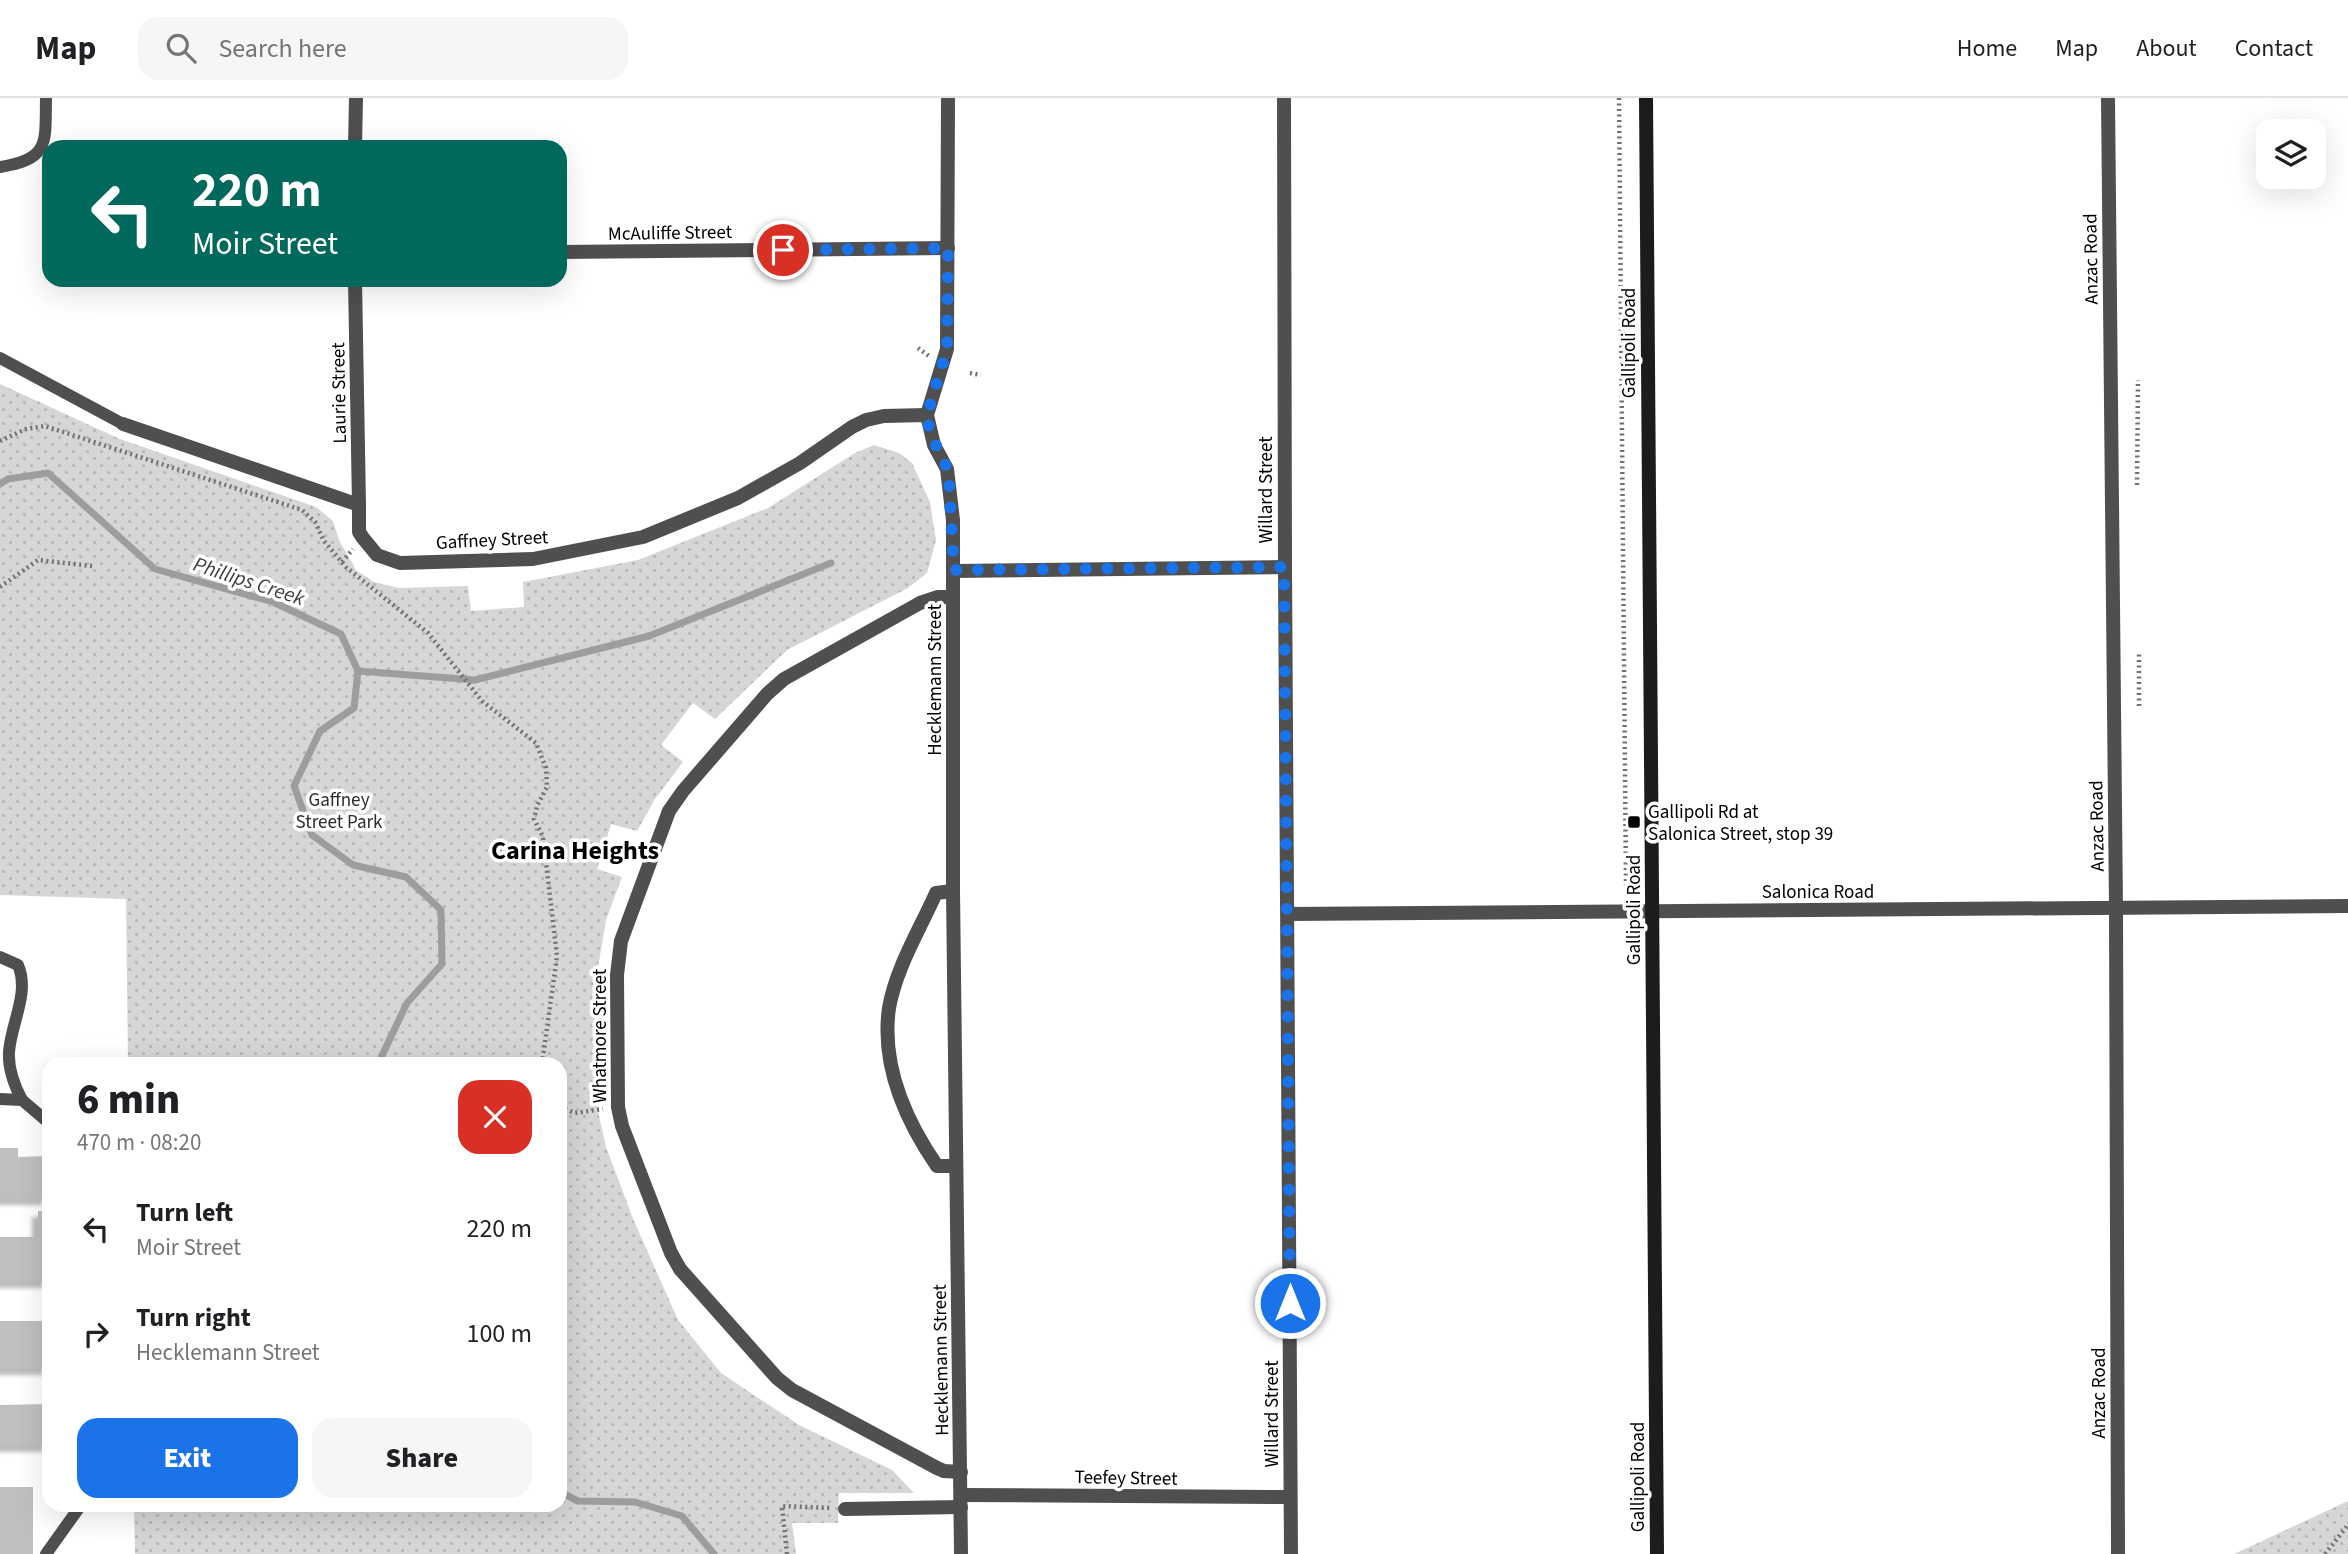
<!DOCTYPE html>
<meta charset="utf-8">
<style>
:root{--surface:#fff;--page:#f6f6f6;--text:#202124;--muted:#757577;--line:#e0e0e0;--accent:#1a73e8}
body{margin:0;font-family:"Source Sans 3",sans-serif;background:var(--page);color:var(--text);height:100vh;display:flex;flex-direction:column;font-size:26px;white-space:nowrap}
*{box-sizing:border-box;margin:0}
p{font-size:23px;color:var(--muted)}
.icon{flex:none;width:38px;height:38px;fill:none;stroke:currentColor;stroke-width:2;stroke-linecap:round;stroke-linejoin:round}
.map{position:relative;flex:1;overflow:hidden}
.drawer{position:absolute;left:42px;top:959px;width:525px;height:455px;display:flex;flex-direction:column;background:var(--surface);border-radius:21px;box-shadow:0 7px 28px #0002}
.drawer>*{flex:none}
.hud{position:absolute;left:42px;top:42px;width:525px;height:147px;border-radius:21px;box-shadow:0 7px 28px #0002;background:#00695c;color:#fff;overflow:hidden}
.tools{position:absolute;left:2256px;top:21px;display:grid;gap:14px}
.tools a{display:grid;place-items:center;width:70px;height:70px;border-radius:14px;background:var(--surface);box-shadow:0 7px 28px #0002;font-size:35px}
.pin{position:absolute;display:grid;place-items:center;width:60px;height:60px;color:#fff;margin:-30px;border:4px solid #fff;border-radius:50%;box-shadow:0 2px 7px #0007}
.me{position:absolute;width:77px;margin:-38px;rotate:0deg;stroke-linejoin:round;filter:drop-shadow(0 0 5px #0008)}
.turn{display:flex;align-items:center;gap:24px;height:147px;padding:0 35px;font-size:32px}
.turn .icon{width:91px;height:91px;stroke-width:2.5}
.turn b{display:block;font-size:49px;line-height:60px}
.round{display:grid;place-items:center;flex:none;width:74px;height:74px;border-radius:21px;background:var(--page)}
.overview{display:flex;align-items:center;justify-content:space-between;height:119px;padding:0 35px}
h1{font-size:42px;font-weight:800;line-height:52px}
.action{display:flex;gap:14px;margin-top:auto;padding:14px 35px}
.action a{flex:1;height:80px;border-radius:21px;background:var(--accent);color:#fff;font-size:28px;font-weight:800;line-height:80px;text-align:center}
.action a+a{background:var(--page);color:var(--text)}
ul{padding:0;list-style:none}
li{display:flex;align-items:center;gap:21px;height:105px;padding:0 35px}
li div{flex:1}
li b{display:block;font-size:26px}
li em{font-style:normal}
header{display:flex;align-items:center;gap:42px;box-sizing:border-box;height:98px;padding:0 35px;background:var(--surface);border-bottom:2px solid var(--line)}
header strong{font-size:33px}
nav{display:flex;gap:38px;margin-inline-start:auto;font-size:24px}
.search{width:490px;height:63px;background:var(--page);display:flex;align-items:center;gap:18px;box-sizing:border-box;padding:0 24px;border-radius:21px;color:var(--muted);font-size:26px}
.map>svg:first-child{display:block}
.park{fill:url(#park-dots)}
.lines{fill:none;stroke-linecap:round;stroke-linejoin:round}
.stream{stroke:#9d9d9d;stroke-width:7}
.building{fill:#bfbfbf;filter:url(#shadow)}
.path{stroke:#717171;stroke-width:4.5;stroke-dasharray:2 3.5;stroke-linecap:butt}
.lane{stroke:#4f4f4f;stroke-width:12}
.street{stroke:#4f4f4f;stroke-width:14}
.secondary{stroke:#1c1c1c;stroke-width:14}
.route{stroke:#1a73e8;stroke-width:12;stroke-dasharray:0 21.6}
.poi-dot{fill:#000;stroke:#fff;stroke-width:2.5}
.labels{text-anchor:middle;stroke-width:7;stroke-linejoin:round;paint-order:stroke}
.street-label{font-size:19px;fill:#000;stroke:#fff}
.park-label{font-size:19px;fill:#2d2d2d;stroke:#fff}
.poi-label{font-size:19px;fill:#000;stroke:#fff;text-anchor:start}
.water-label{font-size:21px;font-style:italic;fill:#3e3e3e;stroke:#fff}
.district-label{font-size:26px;font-weight:bold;fill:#000;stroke:#fff}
</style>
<header>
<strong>Map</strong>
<div class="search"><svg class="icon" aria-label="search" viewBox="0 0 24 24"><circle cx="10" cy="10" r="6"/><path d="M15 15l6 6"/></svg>Search here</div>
<nav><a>Home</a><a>Map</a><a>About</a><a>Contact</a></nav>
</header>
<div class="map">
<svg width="2348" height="1456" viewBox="0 0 2348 1456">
<defs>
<pattern id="park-dots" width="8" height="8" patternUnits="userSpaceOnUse" patternTransform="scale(1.75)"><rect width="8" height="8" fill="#d6d6d6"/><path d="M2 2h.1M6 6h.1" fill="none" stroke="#b6b6b6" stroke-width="1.8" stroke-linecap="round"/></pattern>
<filter id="shadow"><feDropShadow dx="-6" dy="6" stdDeviation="2" flood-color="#0004"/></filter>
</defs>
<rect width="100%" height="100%" fill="#fff"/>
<g class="park">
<polygon points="0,286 120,341 316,409 333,423 339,442 356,472 374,484 399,490 468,488 471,513 524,509 523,484 638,462 768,410 855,355 874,347 899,355 912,365 930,404 936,442 927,475 908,490 787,552 715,621 693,605 661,647 683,664 655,701 637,733 611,726 597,771 622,779 606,822 596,881 595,1000 606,1049 634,1123 678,1222 721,1275 799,1327 892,1372 914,1395 839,1395 838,1425 792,1425 796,1456 135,1456 134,1407 560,1407 560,966 128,966 126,801 0,797"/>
<polygon points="2348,1403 2348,1456 2234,1456"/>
</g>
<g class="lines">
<g class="stream">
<polyline points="0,386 8,381 48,375 155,471 273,504 341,536 358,573 354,610 320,633 294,688 312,737 353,767 406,779 441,812 442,866 407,905 378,966"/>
<polyline points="358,573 475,582 649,538 831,465"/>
<polyline points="560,1394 578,1403 635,1404 682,1418 714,1456"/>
</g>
</g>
<g class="building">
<polygon points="0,1050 18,1050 18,1059 49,1058 49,1101 0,1101"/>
<polygon points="38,1113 49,1113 49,1184 0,1184 0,1139 38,1139"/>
<rect x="0" y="1223" width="49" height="48"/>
<polygon points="49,1306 49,1348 0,1348 0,1307"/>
<rect x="0" y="1389" width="33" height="67"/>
</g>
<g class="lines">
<g class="path">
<polyline points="1619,0 1626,787"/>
<polyline points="918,250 929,258"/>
<polyline points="970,275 981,277"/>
<polyline points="0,343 26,331 45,328 302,412 315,424 324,443 346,469 428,535 482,603 536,645 546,670 547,689 537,708 534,721 543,739 557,858 542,966"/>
<polyline points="2137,387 2138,282"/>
<polyline points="342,464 353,451"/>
<polyline points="0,489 38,462 92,468"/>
<polyline points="2139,608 2139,553"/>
<polyline points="560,1009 575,1015 603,1011"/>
<polyline points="787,1456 782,1408 831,1410"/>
<polyline points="2325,1456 2348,1427"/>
</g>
<g class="lane">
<path d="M 0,69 C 51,61 45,44 46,0"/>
<polyline points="0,260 123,326"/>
<path d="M 0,859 L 18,867 C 30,895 11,925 9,954 C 8,972 14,987 22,1002"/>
<polyline points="0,1001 22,1002 49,1025"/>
<polyline points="46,1456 81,1407"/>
</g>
<g class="street">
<polyline points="948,0 947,251 927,317 934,347 947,371 953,422 953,793 961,1456"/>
<polyline points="1284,0 1285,469 1291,1456"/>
<polyline points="2108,0 2116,810 2118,1456"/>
<polyline points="355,49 356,0"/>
<polyline points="560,154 948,150"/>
<polyline points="355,182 359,407"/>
<polyline points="123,326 359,407 359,434 363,440 377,457 400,465 533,461 643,439 738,400 800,365 852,329 866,322 884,318 927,317"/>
<polyline points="954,473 1285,469"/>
<polyline points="953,499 938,499 920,505 784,581 767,596 683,693 669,713 621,843 617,877 618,1009 622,1028 671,1155 680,1171 777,1280 792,1292 937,1370 944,1373 961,1374"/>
<path d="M 953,793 L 936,795 C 920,831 896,870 889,910 C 881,967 906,1023 937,1068 L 956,1068"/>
<polyline points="1288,816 2348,808"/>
<polyline points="961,1397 1290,1399"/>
<polyline points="845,1411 961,1409"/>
</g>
<polyline class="secondary" points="1646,0 1657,1456"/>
</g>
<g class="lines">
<polyline class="route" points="783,152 948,150 947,251 927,317 930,336 945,364 949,384 954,472 1284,469 1290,1205"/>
</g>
<rect class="poi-dot" x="1627" y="717" width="14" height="14" rx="3.5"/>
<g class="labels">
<g class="street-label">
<text transform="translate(670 134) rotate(-1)" y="7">McAuliffe Street</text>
<text transform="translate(2090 161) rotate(-91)" y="7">Anzac Road</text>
<text transform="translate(1628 245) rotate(-90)" y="7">Gallipoli Road</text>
<text transform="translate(338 295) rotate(-91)" y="7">Laurie Street</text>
<text transform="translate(1265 392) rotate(-90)" y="7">Willard Street</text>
<text transform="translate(492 441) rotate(-3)" y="7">Gaffney Street</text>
<text transform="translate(934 582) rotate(-90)" y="7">Hecklemann Street</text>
<text transform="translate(2096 728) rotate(-91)" y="7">Anzac Road</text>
<text x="1818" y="800">Salonica Road</text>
<text transform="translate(1633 812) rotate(-90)" y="7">Gallipoli Road</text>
<text transform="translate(599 938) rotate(-90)" y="7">Whatmore Street</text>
<text transform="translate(940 1262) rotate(-91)" y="7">Hecklemann Street</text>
<text transform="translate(2098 1295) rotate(-90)" y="7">Anzac Road</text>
<text transform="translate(1271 1316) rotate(-90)" y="7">Willard Street</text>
<text transform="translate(1126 1379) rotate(1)" y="7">Teefey Street</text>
<text transform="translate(1637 1379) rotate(-90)" y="7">Gallipoli Road</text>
</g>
<g class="park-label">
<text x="339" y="708">Gaffney<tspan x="339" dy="22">Street Park</tspan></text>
</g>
<g class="poi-label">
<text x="1648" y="720">Gallipoli Rd at<tspan x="1648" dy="22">Salonica Street, stop 39</tspan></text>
</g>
<g class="water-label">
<text transform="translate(249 483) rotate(18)" y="7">Phillips Creek</text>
</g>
<g class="district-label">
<text x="575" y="761">Carina Heights</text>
</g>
</g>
</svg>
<div class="tools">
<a><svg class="icon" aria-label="layers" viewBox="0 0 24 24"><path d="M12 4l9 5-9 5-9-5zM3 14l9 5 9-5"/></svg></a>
</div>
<div class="pin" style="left:783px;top:152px;background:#d93025"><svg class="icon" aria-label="arrive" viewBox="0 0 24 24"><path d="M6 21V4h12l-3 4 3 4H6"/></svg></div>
<svg class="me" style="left:1290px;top:1205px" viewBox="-20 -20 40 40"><circle r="17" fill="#1a73e8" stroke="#fff" stroke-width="3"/><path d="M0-11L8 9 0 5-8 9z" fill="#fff"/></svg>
<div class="hud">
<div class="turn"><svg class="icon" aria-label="left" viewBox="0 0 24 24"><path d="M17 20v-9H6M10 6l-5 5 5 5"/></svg><div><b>220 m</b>Moir Street</div></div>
</div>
<section class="drawer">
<div class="overview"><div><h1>6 min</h1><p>470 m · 08:20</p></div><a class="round" style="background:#d93025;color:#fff"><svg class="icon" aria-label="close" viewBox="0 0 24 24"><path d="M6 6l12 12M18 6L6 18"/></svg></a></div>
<ul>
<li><svg class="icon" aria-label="left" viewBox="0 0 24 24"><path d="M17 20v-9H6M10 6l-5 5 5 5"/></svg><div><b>Turn left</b><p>Moir Street</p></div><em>220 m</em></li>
<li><svg class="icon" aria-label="right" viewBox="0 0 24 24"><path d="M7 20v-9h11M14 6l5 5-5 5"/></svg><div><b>Turn right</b><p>Hecklemann Street</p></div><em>100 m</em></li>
</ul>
<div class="action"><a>Exit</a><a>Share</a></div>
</section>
</div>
